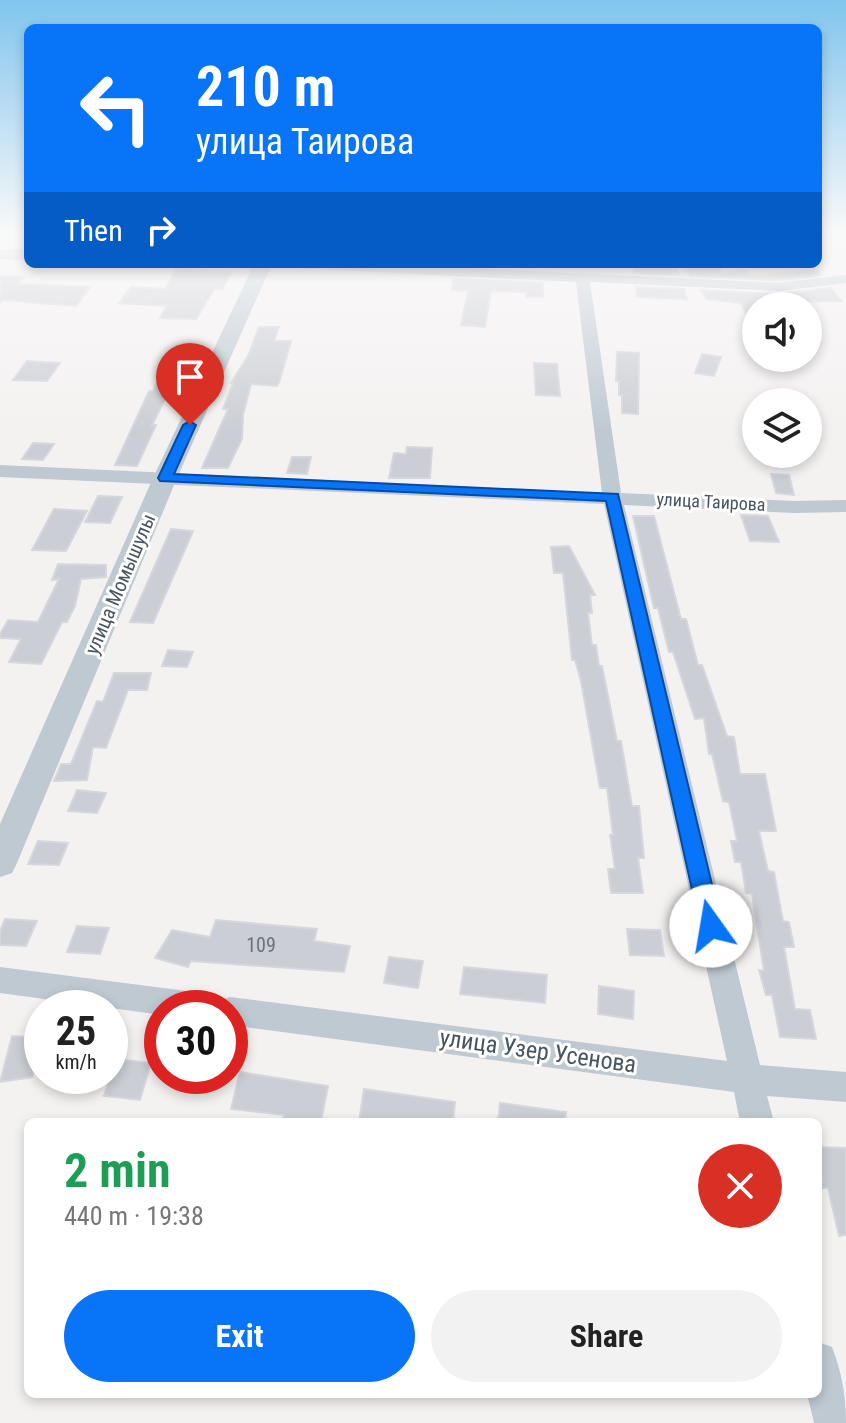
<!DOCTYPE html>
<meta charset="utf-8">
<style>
:root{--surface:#fff;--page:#f2f2f2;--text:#222;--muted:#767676;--accent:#0874f7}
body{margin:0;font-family:"Roboto Condensed",sans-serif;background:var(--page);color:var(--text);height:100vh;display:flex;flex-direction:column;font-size:30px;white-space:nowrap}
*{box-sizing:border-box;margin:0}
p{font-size:26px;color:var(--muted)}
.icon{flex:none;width:44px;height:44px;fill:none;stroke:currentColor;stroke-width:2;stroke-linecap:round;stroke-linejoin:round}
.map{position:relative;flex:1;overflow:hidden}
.details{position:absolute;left:24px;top:1118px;width:798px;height:280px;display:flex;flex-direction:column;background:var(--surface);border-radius:12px;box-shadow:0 4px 12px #0003}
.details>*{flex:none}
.top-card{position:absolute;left:24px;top:24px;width:798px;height:244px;border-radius:12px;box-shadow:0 4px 12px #0003;background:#0874f7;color:#fff;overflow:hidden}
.controls{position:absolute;left:742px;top:292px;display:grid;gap:16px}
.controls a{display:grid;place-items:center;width:80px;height:80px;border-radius:50%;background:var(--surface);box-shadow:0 4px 12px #0003;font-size:40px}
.speed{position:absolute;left:24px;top:990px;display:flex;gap:16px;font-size:40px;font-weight:700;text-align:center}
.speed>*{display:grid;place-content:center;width:104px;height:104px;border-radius:50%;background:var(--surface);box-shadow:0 4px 12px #0003;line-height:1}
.speed small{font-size:20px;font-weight:400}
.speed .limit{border:12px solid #d22;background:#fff;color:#111}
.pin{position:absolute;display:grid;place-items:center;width:68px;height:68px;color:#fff;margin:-82px -34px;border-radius:50% 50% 50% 0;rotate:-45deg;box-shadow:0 0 8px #0007}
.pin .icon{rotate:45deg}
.me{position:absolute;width:88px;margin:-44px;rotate:347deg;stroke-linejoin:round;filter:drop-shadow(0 0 6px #0008)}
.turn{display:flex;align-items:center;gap:28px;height:168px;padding:0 40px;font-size:36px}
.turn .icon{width:104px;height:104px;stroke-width:2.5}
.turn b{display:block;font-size:56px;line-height:68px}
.then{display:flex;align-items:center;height:76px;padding:0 40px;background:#0003;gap:16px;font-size:30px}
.round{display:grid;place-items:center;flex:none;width:84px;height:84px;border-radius:42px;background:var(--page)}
.summary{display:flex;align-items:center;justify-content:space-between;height:136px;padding:0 40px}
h1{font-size:48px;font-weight:700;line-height:60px;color:#1e9e55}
.button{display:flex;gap:16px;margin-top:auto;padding:16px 40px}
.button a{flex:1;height:92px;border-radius:48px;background:var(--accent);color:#fff;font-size:32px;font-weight:700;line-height:92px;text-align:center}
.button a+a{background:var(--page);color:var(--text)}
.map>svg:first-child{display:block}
.building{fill:#cbced4;stroke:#d5d7dd;stroke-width:2}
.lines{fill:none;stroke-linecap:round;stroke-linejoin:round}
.minor{fill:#bec9d2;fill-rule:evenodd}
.tertiary{fill:#bec9d2;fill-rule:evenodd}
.route{fill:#0874f7;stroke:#054ba1;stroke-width:2}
.labels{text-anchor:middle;stroke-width:6;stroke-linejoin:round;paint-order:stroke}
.far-street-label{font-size:18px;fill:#475561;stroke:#fff}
.street-label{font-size:20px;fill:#475561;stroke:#fff}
.near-number-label{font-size:20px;fill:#68737e}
.near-street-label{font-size:24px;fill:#475561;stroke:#fff}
</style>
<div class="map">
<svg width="846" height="1423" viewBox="0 0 846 1423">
<rect width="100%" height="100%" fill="#f4f1f1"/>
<g class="building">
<polygon points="633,264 676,265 679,275 634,273"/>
<polygon points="681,264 719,264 721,273 746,271 750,276 818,270 821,275 779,280 690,276"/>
<polygon points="176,269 232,272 222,289 214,289 196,319 160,318 167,306 119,303 131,287 165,289"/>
<polygon points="0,276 24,277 18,284 90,287 76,306 3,300 0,303"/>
<polygon points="453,279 543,283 543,297 526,297 526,292 491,291 485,327 461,325 468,291 452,290"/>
<polygon points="636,287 684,289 687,299 637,297"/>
<polygon points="831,288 841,301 756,302 756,335 741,303 707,299 701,290 779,294"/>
<polygon points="259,327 279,327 274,341 291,341 280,380 277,386 251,384 243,415 242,439 228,468 202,468 228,409 223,409 233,383 231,383 248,356"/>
<polygon points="617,352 639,353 638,414 622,413 622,395 619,395 619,381 616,381"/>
<polygon points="702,354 721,357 714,376 695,373"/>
<polygon points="170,356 187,356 152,425 156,425 137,466 115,465 149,391 153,391"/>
<polygon points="27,361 60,363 47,381 13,380"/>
<polygon points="534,363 557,364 560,396 536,395"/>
<polygon points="33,443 54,444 43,460 22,459"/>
<polygon points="407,447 432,448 430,478 389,478 394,453 406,454"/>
<polygon points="292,457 311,457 307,474 287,473"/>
<polygon points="771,474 789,475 794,495 776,493"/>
<polygon points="98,496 122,497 110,523 85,522"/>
<polygon points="54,509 87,511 66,551 32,550"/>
<polygon points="741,515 768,516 779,542 750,541"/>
<polygon points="633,516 654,516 681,619 686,619 698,665 702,665 727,736 734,737 740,774 765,774 776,831 759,831 768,871 774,872 783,921 789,922 794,947 784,947 795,1009 810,1010 816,1039 780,1037 772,995 766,995 759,970 764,971 752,894 746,893 741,862 735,862 731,841 737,841 729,802 723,801 712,754 709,754 704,718 695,719 673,652 669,652 658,608 654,608"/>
<polygon points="171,529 193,531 153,623 130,622"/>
<polygon points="569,546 595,595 590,595 592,613 588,613 592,645 596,645 599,666 602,666 617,741 621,741 632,806 639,806 644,858 638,858 643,893 611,893 608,869 615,869 610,835 613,835 607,788 600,788 581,681 575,660 572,660 563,573 554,573 551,547"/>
<polygon points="58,564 106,565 106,577 81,579 75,606 67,622 62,622 41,664 9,662 21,639 0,638 0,634 8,620 38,622 59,579 52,580"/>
<polygon points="168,650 193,652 187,667 162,666"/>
<polygon points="114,673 151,673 147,690 128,690 106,748 93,747 87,780 54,781 61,764 71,764 97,701 103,702"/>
<polygon points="77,790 106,793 97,813 68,811"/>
<polygon points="38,841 68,843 59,865 28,864"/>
<polygon points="5,919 37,921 26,946 0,945 0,931"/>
<polygon points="216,920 317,929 314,941 350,946 344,972 191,961 188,967 155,958 172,930 210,937"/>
<polygon points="77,926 109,928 100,954 67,952"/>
<polygon points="627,929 660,930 664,956 630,955"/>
<polygon points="389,957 423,961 418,988 384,983"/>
<polygon points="464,967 547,975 545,1003 460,994"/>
<polygon points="599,986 634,991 633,1019 598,1014"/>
<polygon points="12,1036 42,1038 42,1043 32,1077 0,1082"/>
<polygon points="116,1059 151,1063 140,1100 104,1096"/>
<polygon points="240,1072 328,1086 321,1122 283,1119 284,1115 231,1109"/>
<polygon points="364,1089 455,1102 453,1122 359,1122"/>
<polygon points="500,1103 566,1112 565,1122 498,1122"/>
<polygon points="818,1147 846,1148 846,1235 839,1236 828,1188 822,1188"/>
</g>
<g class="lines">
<g class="minor">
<polygon points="289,264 384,264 779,283 846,275 846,283 779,291 590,282 621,493 794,501 846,500 846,512 794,513 624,505 760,1065 846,1072 846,1102 767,1096 774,1122 740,1122 734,1092 230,1025 230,1008 162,1008 162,1015 0,993 0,967 210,994 222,1000 230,997 727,1061 604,504 0,477 0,465 602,493 576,282 296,268"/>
<path d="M 818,1342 L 832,1347 C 842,1373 846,1396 846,1423 L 814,1423 L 807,1394 L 818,1394 Z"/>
</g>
<g class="tertiary">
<polygon points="0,249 28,250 28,260 0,259"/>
<polygon points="254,264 272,264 177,478 17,863 12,873 0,877 0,824 153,478"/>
</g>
</g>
<linearGradient id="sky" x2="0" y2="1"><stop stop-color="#81c5ed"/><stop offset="0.54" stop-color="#faf9f9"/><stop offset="1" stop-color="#faf9f9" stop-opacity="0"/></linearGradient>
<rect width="846" height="431" fill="url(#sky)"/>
<polygon class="route" points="190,421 196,425 174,474 618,494 722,926 718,932 711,935 703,932 700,926 606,501 160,481 158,478 183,425"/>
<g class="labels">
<g class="far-street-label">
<text transform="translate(711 502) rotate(3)" y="6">улица Таирова</text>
</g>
<g class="street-label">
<text transform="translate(120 584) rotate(-67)" y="7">улица Момышулы</text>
</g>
<g class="near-number-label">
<text x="261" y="952">109</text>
</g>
<g class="near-street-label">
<text transform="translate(538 1051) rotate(8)" y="8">улица Узер Усенова</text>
</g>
</g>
</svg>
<div class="controls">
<a><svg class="icon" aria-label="sound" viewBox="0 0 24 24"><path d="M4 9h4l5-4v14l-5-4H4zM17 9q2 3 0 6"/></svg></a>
<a><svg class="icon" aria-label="layers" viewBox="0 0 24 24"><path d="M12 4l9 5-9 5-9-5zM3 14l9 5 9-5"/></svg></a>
</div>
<div class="speed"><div>25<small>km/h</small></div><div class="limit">30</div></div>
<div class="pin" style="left:190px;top:425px;background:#d93025"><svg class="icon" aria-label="arrive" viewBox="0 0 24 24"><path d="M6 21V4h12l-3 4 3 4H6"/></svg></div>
<svg class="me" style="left:711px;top:926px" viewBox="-20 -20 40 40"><circle r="19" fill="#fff"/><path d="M0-13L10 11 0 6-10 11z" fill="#0874f7"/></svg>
<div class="top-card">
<div class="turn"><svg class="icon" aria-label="left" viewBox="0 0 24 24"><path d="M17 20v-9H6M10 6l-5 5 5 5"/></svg><div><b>210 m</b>улица Таирова</div></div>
<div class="then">Then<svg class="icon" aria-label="right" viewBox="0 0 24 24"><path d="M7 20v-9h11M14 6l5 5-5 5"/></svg></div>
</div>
<section class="details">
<div class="summary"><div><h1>2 min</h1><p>440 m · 19:38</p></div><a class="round" style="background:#d93025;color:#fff"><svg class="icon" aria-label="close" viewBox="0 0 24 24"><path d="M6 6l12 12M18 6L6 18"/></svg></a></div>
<div class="button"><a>Exit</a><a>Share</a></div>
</section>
</div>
